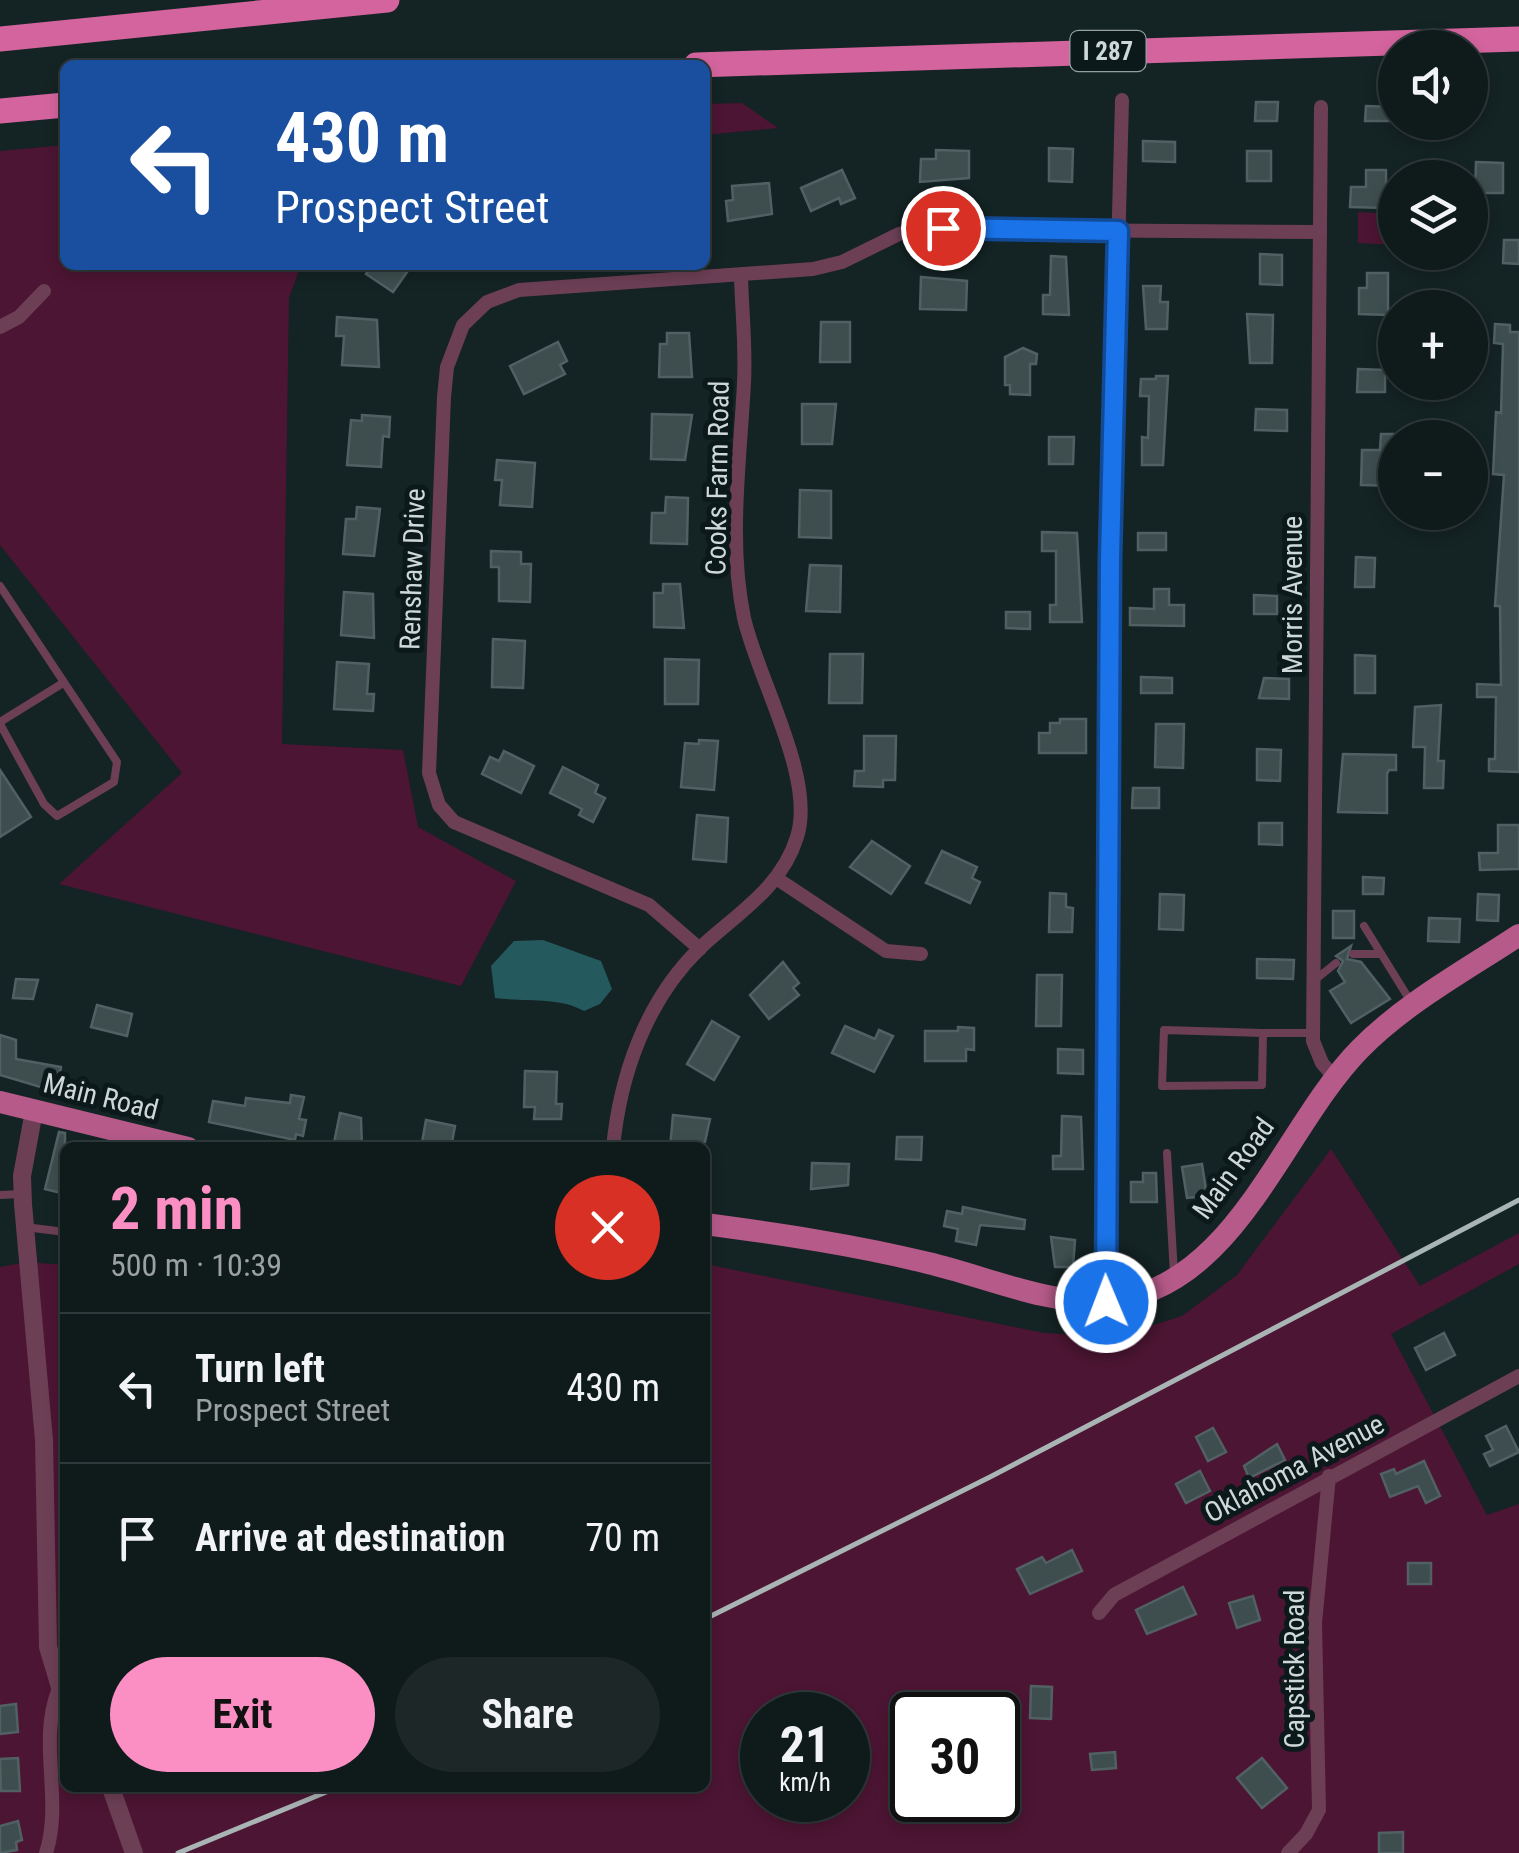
<!DOCTYPE html>
<meta charset="utf-8">
<style>
:root{--surface:#0f1a1b;--page:#1d2728;--text:#f1f3f6;--muted:#9ba1a3;--line:#2f383a;--accent:#fb8fc4}
body{margin:0;font-family:"Roboto Condensed",sans-serif;background:var(--page);color:var(--text);height:100vh;display:flex;flex-direction:column;font-size:38px;white-space:nowrap}
*{box-sizing:border-box;margin:0}
p{font-size:32px;color:var(--muted)}
.icon{flex:none;width:55px;height:55px;fill:none;stroke:currentColor;stroke-width:2;stroke-linecap:round;stroke-linejoin:round}
.map{position:relative;flex:1;overflow:hidden}
.side{position:absolute;left:60px;top:1142px;width:650px;height:650px;display:flex;flex-direction:column;background:var(--surface);border-radius:15px;box-shadow:0 5px 15px #0003,0 0 0 2px var(--line)}
.side>*{flex:none}
.hud{position:absolute;left:60px;top:60px;width:650px;height:210px;border-radius:15px;box-shadow:0 5px 15px #0003,0 0 0 2px var(--line);background:#1a4fa0;color:#fff;overflow:hidden}
.controls{position:absolute;left:1378px;top:30px;display:grid;gap:20px}
.controls a{display:grid;place-items:center;width:110px;height:110px;border-radius:50%;background:var(--surface);box-shadow:0 5px 15px #0003,0 0 0 2px var(--line);font-size:50px}
.speed{position:absolute;left:740px;top:1692px;display:flex;gap:20px;font-size:50px;font-weight:700;text-align:center}
.speed>*{display:grid;place-content:center;width:130px;height:130px;border-radius:50%;background:var(--surface);box-shadow:0 5px 15px #0003,0 0 0 2px var(--line);line-height:1}
.speed small{font-size:25px;font-weight:400}
.speed .limit{border:5px solid #111;border-radius:15px;background:#fff;color:#111}
.pin{position:absolute;display:grid;place-items:center;width:85px;height:85px;color:#fff;margin:-42px;border:5px solid #fff;border-radius:50%;box-shadow:0 2px 10px #0007}
.me{position:absolute;width:110px;margin:-55px;rotate:359deg;stroke-linejoin:round;filter:drop-shadow(0 0 8px #0008)}
.turn{display:flex;align-items:center;gap:35px;height:210px;padding:0 50px;font-size:45px}
.turn .icon{width:130px;height:130px;stroke-width:2.5}
.turn b{display:block;font-size:70px;line-height:85px}
.round{display:grid;place-items:center;flex:none;width:105px;height:105px;border-radius:52px;background:var(--page)}
.headline{display:flex;align-items:center;justify-content:space-between;height:170px;padding:0 50px}
h1{font-size:60px;font-weight:700;line-height:75px;color:var(--accent)}
.cta{display:flex;gap:20px;margin-top:auto;padding:20px 50px}
.cta a{flex:1;height:115px;border-radius:60px;background:var(--accent);color:#111;font-size:40px;font-weight:700;line-height:115px;text-align:center}
.cta a+a{background:var(--page);color:var(--text)}
ul{padding:0;list-style:none}
li{display:flex;align-items:center;gap:30px;height:150px;padding:0 50px;border-top:2px solid var(--line)}
li div{flex:1}
li b{display:block;font-size:38px}
li em{font-style:normal}
.map>svg:first-child{display:block}
.green{fill:#4c1533;fill-rule:evenodd}
.water{fill:#24595e}
.building{fill:#3e4e4f;stroke:#516163;stroke-width:2.5}
.lines{fill:none;stroke-linecap:round;stroke-linejoin:round}
.service{stroke:#6c3f55;stroke-width:8}
.minor{stroke:#6c3f55;stroke-width:14}
.tertiary{stroke:#6c3f55;stroke-width:18}
.primary{stroke:#b65a89;stroke-width:22}
.motorway{stroke:#d4649e;stroke-width:25}
.rail{stroke:#a9b4b5;stroke-width:5}
.route-casing{stroke:#114b97;stroke-width:25}
.route{stroke:#1a73e8;stroke-width:18}
.labels{text-anchor:middle;stroke-width:10;stroke-linejoin:round;paint-order:stroke}
.shield{fill:#0b191b;stroke:#949fa0;stroke-width:2.5}
.shield-label{font-size:25px;font-weight:bold;fill:#ced8d9}
.street-label{font-size:28px;fill:#ced8d9;stroke:#0b191b}
</style>
<div class="map">
<svg width="1519" height="1853" viewBox="0 0 1519 1853">
<rect width="100%" height="100%" fill="#142324"/>
<g class="green">
<polygon points="742,103 778,128 705,135 705,104"/>
<polygon points="65,145 65,265 301,265 289,298 282,744 403,750 418,827 516,881 461,986 59,884 182,773 0,545 0,151"/>
<polygon points="1358,212 1395,214 1395,245 1358,243"/>
<path d="M 1331,1149 L 1420,1286 L 1519,1233 L 1519,1264 L 1391,1334 L 1487,1515 L 1519,1504 L 1519,1853 L 0,1853 L 0,1267 L 26,1262 L 65,1265 L 65,1788 L 705,1788 L 705,1264 L 1044,1333 L 1116,1337 L 1182,1316 L 1237,1275 ZM 762,1715 L 848,1715 L 848,1800 L 762,1800 ZM 912,1715 L 998,1715 L 998,1800 L 912,1800 Z"/>
</g>
<path class="water" d="M 543,940 L 601,961 L 612,989 L 600,1004 L 584,1011 C 560,997 525,1002 495,998 L 491,966 L 514,941 Z"/>
<g class="building">
<polygon points="1256,102 1278,102 1277,121 1255,121"/>
<polygon points="1366,106 1395,107 1395,121 1365,121"/>
<polygon points="1143,141 1175,142 1175,162 1143,161"/>
<polygon points="1049,148 1073,149 1072,182 1049,181"/>
<polygon points="936,150 969,151 969,178 920,182 921,159 936,159"/>
<rect x="1247" y="151" width="24" height="30"/>
<polygon points="1476,162 1503,163 1503,193 1475,193"/>
<polygon points="842,170 855,198 841,204 839,198 811,211 801,188"/>
<polygon points="1366,170 1386,170 1386,208 1350,207 1351,187 1366,187"/>
<polygon points="769,183 772,214 728,221 726,201 733,200 732,186"/>
<polygon points="1504,240 1519,240 1519,264 1503,263"/>
<polygon points="1260,254 1282,255 1282,285 1260,284"/>
<polygon points="1051,256 1066,257 1069,315 1043,314 1043,295 1050,295"/>
<polygon points="372,265 412,265 393,292 366,274"/>
<polygon points="1367,273 1388,273 1388,315 1359,314 1359,288 1367,288"/>
<polygon points="921,277 967,281 966,310 920,309"/>
<polygon points="1143,286 1161,286 1160,302 1168,302 1167,329 1146,329"/>
<polygon points="1247,314 1273,315 1272,363 1250,363"/>
<polygon points="337,317 377,320 379,367 342,365 344,336 336,336"/>
<polygon points="821,322 850,322 850,362 820,362"/>
<polygon points="1495,324 1510,325 1510,332 1519,332 1519,772 1489,771 1489,759 1495,759 1496,697 1477,697 1477,684 1501,685 1500,606 1495,606 1504,475 1493,474 1496,412 1501,413 1503,344 1494,343"/>
<polygon points="667,333 689,333 692,377 659,377 660,344 667,344"/>
<polygon points="558,342 567,361 560,365 565,374 524,394 510,366"/>
<polygon points="1023,348 1037,354 1036,364 1030,364 1030,395 1010,394 1010,385 1005,385 1005,357"/>
<polygon points="1358,369 1385,370 1385,392 1357,392"/>
<polygon points="1156,376 1168,376 1163,465 1142,465 1142,437 1148,438 1149,396 1140,396 1141,379 1156,379"/>
<polygon points="802,404 836,404 832,444 802,444"/>
<polygon points="1256,409 1287,410 1287,431 1255,430"/>
<polygon points="652,414 692,415 685,460 651,459"/>
<polygon points="362,415 390,417 389,437 383,436 381,467 347,465 351,420 362,421"/>
<polygon points="1381,434 1395,434 1395,486 1361,485 1362,450 1380,450"/>
<polygon points="1049,437 1074,437 1073,464 1049,464"/>
<polygon points="497,460 535,463 532,507 500,505 502,480 495,480"/>
<polygon points="800,490 831,491 831,538 799,537"/>
<polygon points="666,497 688,498 687,544 651,543 652,513 665,513"/>
<polygon points="357,507 380,509 374,556 343,554 346,519 356,519"/>
<polygon points="1042,532 1077,533 1082,622 1050,622 1050,605 1056,605 1056,551 1042,551"/>
<rect x="1138" y="533" width="28" height="17"/>
<polygon points="491,551 521,552 521,564 531,564 530,602 499,601 499,567 491,567"/>
<polygon points="1356,557 1375,558 1374,587 1355,587"/>
<polygon points="810,565 841,566 840,612 806,611"/>
<polygon points="663,584 680,584 684,628 654,627 654,593 663,593"/>
<polygon points="1154,589 1169,589 1169,605 1184,605 1184,626 1130,625 1130,608 1154,609"/>
<polygon points="344,592 373,594 374,638 341,635"/>
<polygon points="1254,595 1277,596 1277,614 1254,614"/>
<polygon points="1006,612 1030,612 1030,629 1006,628"/>
<polygon points="493,639 525,641 523,688 492,687"/>
<polygon points="830,654 863,654 862,703 829,703"/>
<polygon points="1355,655 1375,656 1375,693 1355,693"/>
<polygon points="665,659 699,660 698,704 665,704"/>
<polygon points="337,662 369,664 367,694 374,694 373,711 334,709"/>
<polygon points="1141,677 1172,678 1172,693 1141,693"/>
<polygon points="1264,678 1289,679 1289,699 1259,698"/>
<polygon points="1441,705 1438,761 1444,761 1443,788 1424,788 1425,747 1413,747 1415,707"/>
<polygon points="1060,719 1086,719 1086,753 1039,753 1039,733 1050,733 1050,723 1060,723"/>
<polygon points="1156,724 1184,724 1183,768 1155,767"/>
<polygon points="864,736 896,736 895,780 883,780 883,787 854,786 855,771 864,771"/>
<polygon points="699,740 718,741 714,790 681,787 685,743 699,744"/>
<polygon points="1257,749 1281,750 1280,781 1257,780"/>
<polygon points="504,751 534,766 521,793 482,774 490,757 499,761"/>
<polygon points="1343,754 1396,755 1396,770 1389,770 1387,774 1387,813 1338,812"/>
<polygon points="563,767 598,785 595,793 605,798 593,822 579,815 582,809 550,793"/>
<polygon points="0,770 31,817 0,837"/>
<polygon points="1133,788 1159,788 1159,808 1132,808"/>
<polygon points="697,815 728,818 726,862 693,859"/>
<polygon points="1259,823 1282,823 1282,845 1259,844"/>
<polygon points="1498,825 1519,825 1519,869 1480,870 1479,853 1498,853"/>
<polygon points="872,841 910,866 891,894 850,867"/>
<polygon points="942,851 977,867 972,878 980,882 970,903 926,883"/>
<polygon points="1363,877 1384,878 1383,894 1363,894"/>
<polygon points="1050,893 1066,894 1066,907 1073,908 1072,932 1049,932"/>
<polygon points="1160,894 1184,895 1183,930 1159,929"/>
<polygon points="1478,894 1499,895 1498,921 1477,920"/>
<rect x="1333" y="911" width="21" height="27"/>
<polygon points="1429,918 1460,919 1459,942 1428,941"/>
<polygon points="1351,946 1347,959 1361,962 1390,999 1351,1023 1330,991 1345,982 1338,971 1343,961 1336,956"/>
<polygon points="1257,959 1294,960 1293,979 1257,978"/>
<polygon points="783,962 799,983 793,988 799,995 769,1019 750,995"/>
<polygon points="1037,975 1062,975 1061,1026 1036,1026"/>
<polygon points="16,979 38,980 33,999 13,998"/>
<polygon points="97,1005 132,1014 127,1036 91,1027"/>
<polygon points="712,1021 739,1037 714,1080 687,1064"/>
<polygon points="845,1026 875,1039 879,1030 893,1036 874,1072 832,1053"/>
<polygon points="958,1027 974,1028 974,1050 966,1049 966,1061 925,1061 925,1031 958,1031"/>
<polygon points="0,1035 16,1040 16,1059 61,1067 57,1092 0,1075"/>
<polygon points="1058,1049 1083,1050 1083,1074 1058,1073"/>
<polygon points="525,1071 557,1072 556,1104 562,1104 561,1119 534,1119 535,1107 524,1107"/>
<polygon points="291,1095 304,1097 299,1119 306,1120 303,1136 296,1134 295,1140 209,1122 213,1101 245,1106 246,1098 290,1103"/>
<polygon points="340,1113 361,1118 362,1148 333,1148"/>
<polygon points="673,1115 710,1119 705,1142 699,1148 670,1148"/>
<polygon points="1062,1116 1081,1117 1083,1169 1053,1169 1053,1156 1061,1156"/>
<polygon points="426,1120 455,1126 451,1148 421,1148"/>
<polygon points="59,1132 65,1133 65,1194 45,1189"/>
<polygon points="897,1137 922,1137 921,1160 896,1159"/>
<polygon points="812,1163 849,1164 848,1185 811,1189"/>
<polygon points="1202,1164 1207,1196 1187,1198 1182,1167"/>
<polygon points="1143,1173 1156,1173 1157,1202 1131,1202 1131,1182 1143,1182"/>
<polygon points="963,1207 1025,1220 1024,1229 980,1225 976,1245 956,1241 958,1229 944,1226 947,1211 962,1214"/>
<polygon points="1051,1237 1075,1240 1073,1267 1055,1267"/>
<polygon points="1444,1333 1455,1355 1426,1370 1415,1348"/>
<polygon points="1506,1426 1519,1452 1490,1466 1484,1454 1493,1450 1486,1436"/>
<polygon points="1213,1428 1226,1452 1208,1461 1196,1437"/>
<polygon points="1277,1444 1285,1460 1249,1478 1244,1466"/>
<polygon points="1424,1461 1440,1496 1426,1503 1418,1486 1390,1497 1381,1474 1394,1469 1396,1474"/>
<polygon points="1200,1471 1210,1491 1186,1503 1176,1484"/>
<polygon points="1072,1550 1082,1571 1030,1594 1017,1569 1042,1557 1046,1563"/>
<rect x="1408" y="1563" width="23" height="21"/>
<polygon points="1183,1587 1196,1614 1147,1634 1136,1610"/>
<polygon points="1253,1596 1260,1620 1237,1628 1229,1603"/>
<polygon points="1031,1686 1052,1687 1051,1719 1030,1718"/>
<polygon points="16,1704 18,1732 0,1734 0,1706"/>
<polygon points="1115,1752 1116,1768 1092,1770 1090,1754"/>
<polygon points="18,1758 20,1791 1,1791 0,1759"/>
<polygon points="1262,1758 1287,1788 1262,1808 1237,1778"/>
<polygon points="18,1821 22,1840 16,1842 17,1850 0,1853 0,1826"/>
<polygon points="1403,1832 1403,1853 1379,1853 1379,1833"/>
</g>
<g class="lines">
<g class="service">
<polyline points="0,586 117,762 114,782 57,816 44,804 0,724"/>
<polyline points="0,722 63,683"/>
<polyline points="1364,926 1411,1002"/>
<polyline points="1353,954 1379,954"/>
<polyline points="1316,979 1336,963"/>
<polyline points="1263,1033 1164,1030 1162,1086 1262,1085 1263,1033 1313,1033"/>
<polyline points="1167,1153 1174,1274"/>
<polyline points="0,1195 23,1194"/>
<polyline points="25,1227 65,1232"/>
</g>
<g class="minor">
<polyline points="1321,107 1313,1041 1322,1063 1334,1077"/>
<polyline points="0,327 19,317 44,291"/>
<polyline points="776,878 886,951 921,954"/>
<polyline points="700,949 649,905 454,822 439,805 429,773 444,397 447,367 463,325 487,302 519,290 813,269 842,262 899,234 919,229 1320,232"/>
<path d="M 613,1148 C 620,1075 646,1001 699,949 C 736,914 781,889 797,837 C 816,778 758,680 744,618 C 728,542 740,461 744,383 C 746,348 742,312 741,277"/>
<polyline points="1106,1301 1110,559 1122,100"/>
<polyline points="1099,1613 1114,1595 1519,1376"/>
<path d="M 46,1853 C 63,1801 38,1742 58,1691"/>
<polyline points="1288,1853 1306,1834 1319,1810 1315,1623 1329,1476"/>
</g>
<g class="tertiary">
<polyline points="34,1111 22,1176 23,1204 44,1440 48,1647 65,1704"/>
<polyline points="111,1788 134,1853"/>
</g>
<g class="primary">
<polyline points="0,1102 188,1148"/>
<path d="M 705,1224 C 780,1234 855,1245 928,1263 C 984,1276 1048,1305 1105,1301 C 1234,1293 1282,1128 1360,1049 C 1405,1003 1466,970 1519,935"/>
</g>
<g class="motorway">
<polyline points="0,39 387,0"/>
<polyline points="696,65 1519,39"/>
<polyline points="0,111 65,105"/>
</g>
<g class="rail">
<polyline points="705,1619 990,1477 1519,1200"/>
<polyline points="178,1853 336,1788"/>
</g>
</g>
<g class="lines">
<g class="route-casing">
<polyline id="route" points="943,228 1118,231 1110,559 1106,1302"/>
</g>
<use href="#route" class="route"/>
</g>
<g class="labels">
<rect class="shield" x="1070.5" y="31" width="75" height="40" rx="8"/>
<g class="shield-label">
<text x="1108" y="60">I 287</text>
</g>
<g class="street-label">
<text transform="translate(717 478) rotate(-89)" y="10">Cooks Farm Road</text>
<text transform="translate(412 569) rotate(-88)" y="10">Renshaw Drive</text>
<text transform="translate(1292 595) rotate(-90)" y="10">Morris Avenue</text>
<text transform="translate(101 1096) rotate(14)" y="10">Main Road</text>
<text transform="translate(1233 1168) rotate(-54)" y="10">Main Road</text>
<text transform="translate(1294 1468) rotate(-28)" y="10">Oklahoma Avenue</text>
<text transform="translate(1294 1669) rotate(-90)" y="10">Capstick Road</text>
</g>
</g>
</svg>
<div class="controls">
<a><svg class="icon" aria-label="sound" viewBox="0 0 24 24"><path d="M4 9h4l5-4v14l-5-4H4zM17 9q2 3 0 6"/></svg></a>
<a><svg class="icon" aria-label="layers" viewBox="0 0 24 24"><path d="M12 4l9 5-9 5-9-5zM3 14l9 5 9-5"/></svg></a>
<a>+</a>
<a>−</a>
</div>
<div class="speed"><div>21<small>km/h</small></div><div class="limit">30</div></div>
<div class="pin" style="left:943px;top:228px;background:#d93025"><svg class="icon" aria-label="arrive" viewBox="0 0 24 24"><path d="M6 21V4h12l-3 4 3 4H6"/></svg></div>
<svg class="me" style="left:1106px;top:1302px" viewBox="-20 -20 40 40"><circle r="17" fill="#1a73e8" stroke="#fff" stroke-width="3"/><path d="M0-11L8 9 0 5-8 9z" fill="#fff"/></svg>
<div class="hud">
<div class="turn"><svg class="icon" aria-label="left" viewBox="0 0 24 24"><path d="M17 20v-9H6M10 6l-5 5 5 5"/></svg><div><b>430 m</b>Prospect Street</div></div>
</div>
<section class="side">
<div class="headline"><div><h1>2 min</h1><p>500 m · 10:39</p></div><a class="round" style="background:#d93025;color:#fff"><svg class="icon" aria-label="close" viewBox="0 0 24 24"><path d="M6 6l12 12M18 6L6 18"/></svg></a></div>
<ul>
<li><svg class="icon" aria-label="left" viewBox="0 0 24 24"><path d="M17 20v-9H6M10 6l-5 5 5 5"/></svg><div><b>Turn left</b><p>Prospect Street</p></div><em>430 m</em></li>
<li><svg class="icon" aria-label="arrive" viewBox="0 0 24 24"><path d="M6 21V4h12l-3 4 3 4H6"/></svg><div><b>Arrive at destination</b></div><em>70 m</em></li>
</ul>
<div class="cta"><a>Exit</a><a>Share</a></div>
</section>
</div>
